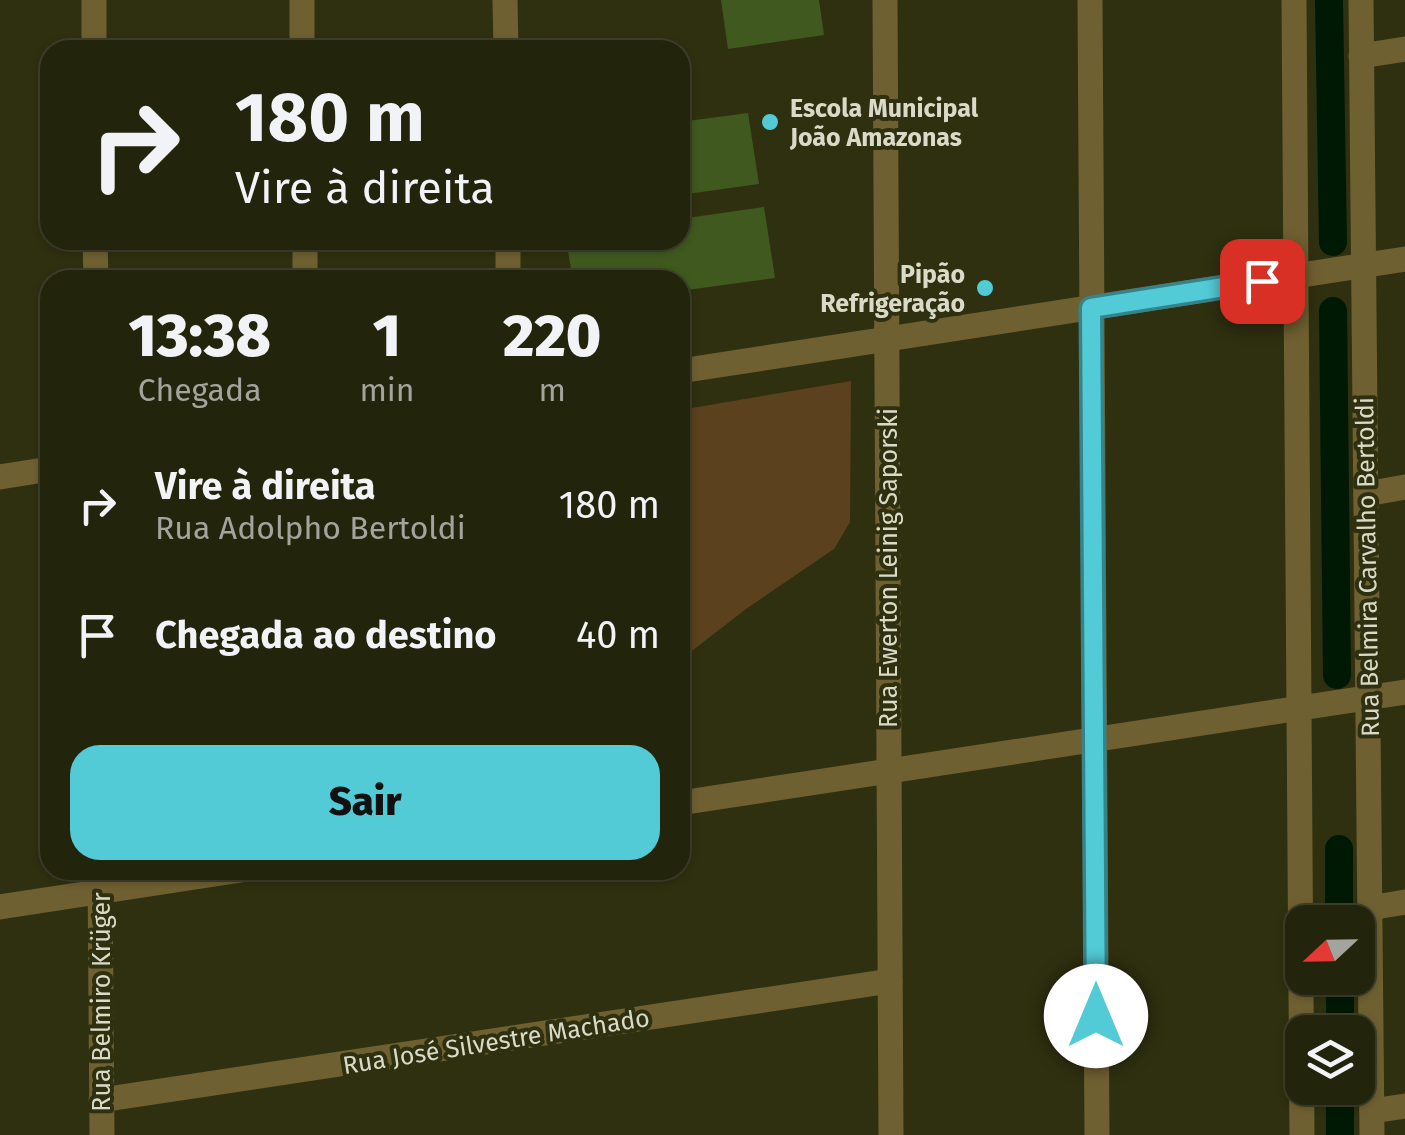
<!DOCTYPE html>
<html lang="pt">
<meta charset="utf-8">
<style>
:root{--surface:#23240c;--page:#2f301a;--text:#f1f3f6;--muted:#a3a49d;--line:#40412d;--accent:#52cbd7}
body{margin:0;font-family:"Fira Sans",sans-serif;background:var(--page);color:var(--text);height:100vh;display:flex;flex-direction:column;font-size:38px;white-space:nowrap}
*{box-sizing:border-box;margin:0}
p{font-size:32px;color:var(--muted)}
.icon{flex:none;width:55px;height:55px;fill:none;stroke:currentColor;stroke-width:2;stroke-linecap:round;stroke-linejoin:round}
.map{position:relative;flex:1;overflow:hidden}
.details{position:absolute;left:40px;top:270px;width:650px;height:610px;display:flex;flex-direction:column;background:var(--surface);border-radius:30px;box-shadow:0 2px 8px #0004,0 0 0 2px var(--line)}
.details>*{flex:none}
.hud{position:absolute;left:40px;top:40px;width:650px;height:210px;border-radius:30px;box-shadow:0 2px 8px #0004,0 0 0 2px var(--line);background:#23240c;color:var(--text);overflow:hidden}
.needle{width:65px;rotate:248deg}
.fabs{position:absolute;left:1285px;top:905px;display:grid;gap:20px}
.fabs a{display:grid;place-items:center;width:90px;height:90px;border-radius:20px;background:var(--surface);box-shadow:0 2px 8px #0004,0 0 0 2px var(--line);font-size:50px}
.pin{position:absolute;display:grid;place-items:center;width:85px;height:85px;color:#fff;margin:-42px;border-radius:20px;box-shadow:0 5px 15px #0006}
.me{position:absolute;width:110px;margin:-55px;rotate:0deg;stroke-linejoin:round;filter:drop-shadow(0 0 8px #0008)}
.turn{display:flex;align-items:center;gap:35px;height:210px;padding:0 30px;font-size:45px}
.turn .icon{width:130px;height:130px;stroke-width:2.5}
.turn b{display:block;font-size:70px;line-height:85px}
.eta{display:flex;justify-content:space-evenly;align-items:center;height:170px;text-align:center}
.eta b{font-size:60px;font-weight:800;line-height:70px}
.primary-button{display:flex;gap:20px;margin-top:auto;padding:20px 30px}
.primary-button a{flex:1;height:115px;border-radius:30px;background:var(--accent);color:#111;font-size:40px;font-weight:800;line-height:115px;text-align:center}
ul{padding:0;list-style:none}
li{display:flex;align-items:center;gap:30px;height:130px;padding:0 30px}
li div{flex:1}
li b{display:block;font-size:38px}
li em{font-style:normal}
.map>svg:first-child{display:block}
.green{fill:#5b411d}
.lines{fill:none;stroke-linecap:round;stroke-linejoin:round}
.canal{stroke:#001904;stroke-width:28}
.building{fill:#3f591e}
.minor{stroke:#6f6031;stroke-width:25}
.route-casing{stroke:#35848c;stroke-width:25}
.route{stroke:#52cbd7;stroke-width:18}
.poi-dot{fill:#52cbd7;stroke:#2f3010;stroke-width:4}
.labels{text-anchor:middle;stroke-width:8;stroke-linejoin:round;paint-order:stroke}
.poi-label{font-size:25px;font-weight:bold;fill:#d9dbc8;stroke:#2f3010;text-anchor:start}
.street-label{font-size:25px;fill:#d9dbc8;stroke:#2f3010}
</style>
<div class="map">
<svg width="1405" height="1135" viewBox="0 0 1405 1135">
<rect width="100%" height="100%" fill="#2f3010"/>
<polygon class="green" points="851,381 850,522 834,549 746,609 680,660 680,410"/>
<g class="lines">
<g class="canal">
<polyline points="1329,0 1333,242"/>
<polyline points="1333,311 1337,675"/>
<polyline points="1339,849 1339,922"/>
<polyline points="1340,978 1340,1032"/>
<polyline points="1340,1088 1340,1135"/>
</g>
</g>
<g class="building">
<polygon points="721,0 819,0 824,35 728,49"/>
<polygon points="748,113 759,184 680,195 680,122"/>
<polygon points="764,207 775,278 680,291 680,280 573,280 566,240 680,240 680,219"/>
</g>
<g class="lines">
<g class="minor">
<polyline points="94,0 94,50"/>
<polyline points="302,0 302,50"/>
<polyline points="505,0 506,50"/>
<polyline points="885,0 891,1135"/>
<polyline points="1090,0 1097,1135"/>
<polyline points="1294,0 1302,1135"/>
<polyline points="1361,0 1372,1135"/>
<polyline points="1361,56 1405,49"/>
<polyline points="95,240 96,280"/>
<polyline points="305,240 305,280"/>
<polyline points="508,240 508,280"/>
<polyline points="680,371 1405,259"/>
<polyline points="0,477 50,469"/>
<polyline points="1366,494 1405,487"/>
<polyline points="680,803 1405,692"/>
<polyline points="100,870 102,1135"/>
<polyline points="0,907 241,870"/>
<polyline points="1370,908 1405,902"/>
<polyline points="101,1100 890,981"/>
<polyline points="1372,1111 1405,1106"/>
</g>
</g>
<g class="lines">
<g class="route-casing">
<polyline id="route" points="1096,1016 1091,308 1262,281"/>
</g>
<use href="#route" class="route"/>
</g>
<g class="poi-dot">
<circle cx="770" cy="122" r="10"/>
<circle cx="985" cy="288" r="10"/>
</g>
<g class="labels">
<g class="poi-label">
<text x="790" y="117">Escola Municipal<tspan x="790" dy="29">João Amazonas</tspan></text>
<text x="965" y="283" text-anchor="end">Pipão<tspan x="965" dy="29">Refrigeração</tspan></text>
</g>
<g class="street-label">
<text transform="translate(1367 567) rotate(-91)" y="9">Rua Belmira Carvalho Bertoldi</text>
<text transform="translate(888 568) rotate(-90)" y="9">Rua Ewerton Leinig Saporski</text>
<text transform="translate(101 1002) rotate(-90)" y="9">Rua Belmiro Krüger</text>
<text transform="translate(496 1041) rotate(-9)" y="9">Rua José Silvestre Machado</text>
</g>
</g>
</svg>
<div class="fabs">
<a><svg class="needle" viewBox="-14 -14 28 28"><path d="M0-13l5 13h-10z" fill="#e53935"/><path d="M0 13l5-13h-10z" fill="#a3a49d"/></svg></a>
<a><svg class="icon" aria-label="layers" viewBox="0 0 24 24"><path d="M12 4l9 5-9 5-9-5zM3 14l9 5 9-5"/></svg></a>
</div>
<div class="pin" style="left:1262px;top:281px;background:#d93025"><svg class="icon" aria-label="arrive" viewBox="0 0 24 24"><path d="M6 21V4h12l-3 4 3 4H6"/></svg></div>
<svg class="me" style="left:1096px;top:1016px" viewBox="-20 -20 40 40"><circle r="19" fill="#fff"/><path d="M0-13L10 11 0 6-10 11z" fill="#52cbd7"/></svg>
<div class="hud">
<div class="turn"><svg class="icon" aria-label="right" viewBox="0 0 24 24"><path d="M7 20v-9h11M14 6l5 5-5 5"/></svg><div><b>180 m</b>Vire à direita</div></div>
</div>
<section class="details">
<div class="eta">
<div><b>13:38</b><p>Chegada</p></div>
<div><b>1</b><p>min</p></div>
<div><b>220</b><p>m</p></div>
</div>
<ul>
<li><svg class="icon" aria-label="right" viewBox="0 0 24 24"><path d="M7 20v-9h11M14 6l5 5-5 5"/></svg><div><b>Vire à direita</b><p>Rua Adolpho Bertoldi</p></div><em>180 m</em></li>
<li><svg class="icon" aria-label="arrive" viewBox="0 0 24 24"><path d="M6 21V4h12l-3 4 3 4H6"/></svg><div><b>Chegada ao destino</b></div><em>40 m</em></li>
</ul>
<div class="primary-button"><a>Sair</a></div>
</section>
</div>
